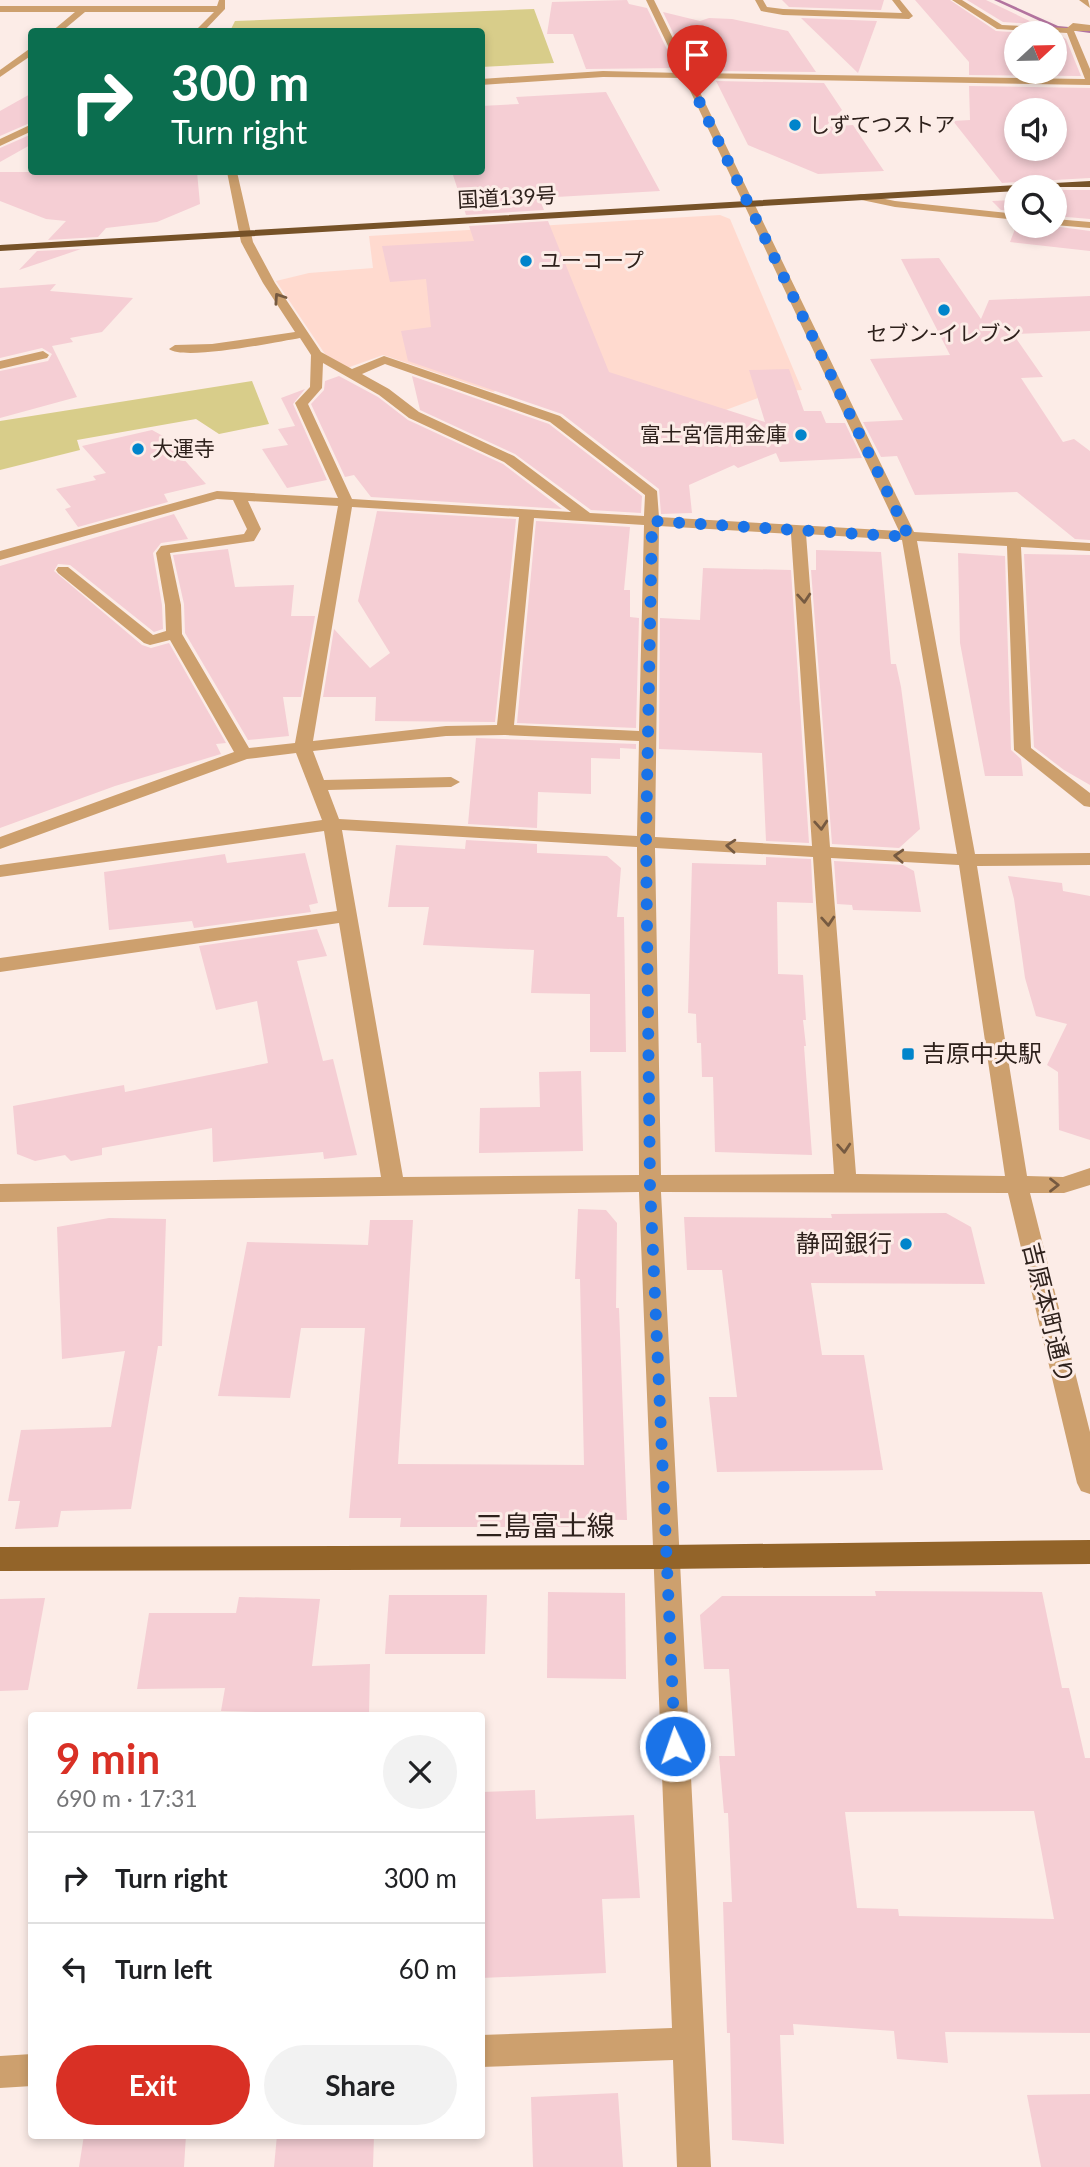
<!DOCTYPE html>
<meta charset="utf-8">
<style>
:root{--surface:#fff;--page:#f2f2f2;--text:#202124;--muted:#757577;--line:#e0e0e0;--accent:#d93025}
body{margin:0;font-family:Lato,"Noto Sans JP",sans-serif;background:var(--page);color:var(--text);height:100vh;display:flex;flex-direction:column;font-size:26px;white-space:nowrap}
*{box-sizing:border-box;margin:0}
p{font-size:23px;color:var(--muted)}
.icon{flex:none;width:38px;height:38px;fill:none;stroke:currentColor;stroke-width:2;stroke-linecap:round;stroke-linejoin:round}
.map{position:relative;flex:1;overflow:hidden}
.side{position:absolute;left:28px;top:1712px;width:457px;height:427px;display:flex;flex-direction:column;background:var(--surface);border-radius:7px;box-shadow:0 4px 10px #0003}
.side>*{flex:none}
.banner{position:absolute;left:28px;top:28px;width:457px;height:147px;border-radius:7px;box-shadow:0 4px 10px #0003;background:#0b6e4f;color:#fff;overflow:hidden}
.needle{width:46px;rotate:68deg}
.tools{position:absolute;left:1004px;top:21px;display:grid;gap:14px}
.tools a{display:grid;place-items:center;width:63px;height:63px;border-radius:50%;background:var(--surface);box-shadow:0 4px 10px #0003;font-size:35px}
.pin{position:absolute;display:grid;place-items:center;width:60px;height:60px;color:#fff;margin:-72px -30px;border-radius:50% 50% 50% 0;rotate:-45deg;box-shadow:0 0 7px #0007}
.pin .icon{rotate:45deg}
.me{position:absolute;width:77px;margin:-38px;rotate:357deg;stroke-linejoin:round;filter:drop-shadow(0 0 5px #0008)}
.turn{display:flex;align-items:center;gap:24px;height:147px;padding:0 28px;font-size:32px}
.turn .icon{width:91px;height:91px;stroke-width:2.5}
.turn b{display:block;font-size:49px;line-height:60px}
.round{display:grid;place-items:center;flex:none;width:74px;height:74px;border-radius:37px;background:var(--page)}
.overview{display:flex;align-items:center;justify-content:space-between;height:119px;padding:0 28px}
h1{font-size:42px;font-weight:700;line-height:52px;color:var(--accent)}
.button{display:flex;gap:14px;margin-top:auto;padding:14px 28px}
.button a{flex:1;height:80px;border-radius:42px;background:var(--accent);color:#fff;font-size:28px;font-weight:700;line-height:80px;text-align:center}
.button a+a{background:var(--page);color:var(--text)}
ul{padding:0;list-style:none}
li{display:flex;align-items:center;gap:21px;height:91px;padding:0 28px;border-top:2px solid var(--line)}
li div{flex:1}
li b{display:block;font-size:26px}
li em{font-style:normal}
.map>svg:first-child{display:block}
.built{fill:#ffdacf}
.green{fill:#d8cd8a}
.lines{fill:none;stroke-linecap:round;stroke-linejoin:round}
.stream{fill:#b3749f;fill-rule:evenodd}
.building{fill:#f5ced4;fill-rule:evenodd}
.minor{fill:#cda06e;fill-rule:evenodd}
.major{fill:#936429;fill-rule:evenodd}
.highway{fill:#765228;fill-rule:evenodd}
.oneway{stroke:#765a41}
.route{stroke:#1a73e8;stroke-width:12;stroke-dasharray:0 21.6}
.poi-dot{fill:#0084cb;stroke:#fcece7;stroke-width:2.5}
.labels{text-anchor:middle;stroke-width:6;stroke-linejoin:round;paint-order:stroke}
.far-poi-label{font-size:21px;fill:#2e211c;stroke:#fcece7;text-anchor:start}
.far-street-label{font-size:21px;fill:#2e211c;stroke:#fcece7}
.poi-label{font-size:24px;fill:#2e211c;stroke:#fcece7;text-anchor:start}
.street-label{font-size:24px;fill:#2e211c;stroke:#fcece7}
.near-street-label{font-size:28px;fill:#2e211c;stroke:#fcece7}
</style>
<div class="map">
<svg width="1090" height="2167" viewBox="0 0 1090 2167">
<rect width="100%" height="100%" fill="#fcece7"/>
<polygon class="built" points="720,215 730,219 802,390 774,392 672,430 518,379 493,392 383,355 347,368 325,354 276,281 309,273 373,268 369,236"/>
<g class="green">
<polygon points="534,9 554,63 481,67 481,32 230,31 235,21"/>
<polygon points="252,381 269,424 219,434 196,419 77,440 80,450 0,470 0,421"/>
</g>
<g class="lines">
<polygon class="stream" points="994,0 1000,0 1058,26 1090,29 1090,33 1055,28"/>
</g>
<g class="building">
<polygon points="627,0 629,4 647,8 676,68 586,69 573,34 547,34 552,2"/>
<polygon points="782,0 884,0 881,10 789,7"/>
<polygon points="915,0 950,0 996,31 1025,33 1017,33 1017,72 1055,72 1055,35 1059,35 1066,39 1081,76 969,75 969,62"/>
<polygon points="967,0 986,0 1036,24 1003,22"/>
<polygon points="663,12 700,21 709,18 732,19 788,31 816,72 710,71 708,67 690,68"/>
<polygon points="801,18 877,21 858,73"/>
<polygon points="716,81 824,83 842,110 825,127 853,125 884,171 818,174 748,145"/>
<path d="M 969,86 L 1090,88 L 1090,178 L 1037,181 L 1030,187 L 1017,182 L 1002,183 L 953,121 L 970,120 ZM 1017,110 L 1055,110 L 1055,149 L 1017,149 Z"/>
<polygon points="606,92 660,191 539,198 544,210 466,215 452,172 481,172 481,106 519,104 516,97"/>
<polygon points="32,93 32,122 0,136 0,111"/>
<polygon points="32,134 32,144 0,162 0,148"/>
<polygon points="0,172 197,172 200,204 157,222 106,228 98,237 48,240 66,221 46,219 0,201"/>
<polygon points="1055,190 1090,190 1090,219 1055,216"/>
<polygon points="1010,194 1017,194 1017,211 1001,210 992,201 1014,200"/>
<polygon points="548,221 609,372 765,422 749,370 789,369 804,411 821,411 826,423 845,423 862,458 780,462 776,453 738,468 734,465 689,485 692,513 661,514 659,489 562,414 408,361 401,331 431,327 426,279 390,282 382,246 474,241 469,226"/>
<polygon points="1015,222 1017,223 1017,226 1053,226 1090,231 1090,251 1010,242 1017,224"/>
<polygon points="81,249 19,270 37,251"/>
<polygon points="939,258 981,319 989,300 1090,296 1090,331 1013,334 1043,377 1021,378 1063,442 1074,439 1090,451 1090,540 1075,539 1017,492 915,495 897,456 881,457 863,422 903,420 870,359 950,355 901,259"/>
<polygon points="56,284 50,291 133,298 102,332 70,338 73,342 52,346 77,397 0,418 0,371 48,361 52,354 42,348 0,358 0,288"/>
<polygon points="339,376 378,397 408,420 503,464 562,509 371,497 354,475 345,477 311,404 324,390 325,381"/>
<polygon points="412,376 549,424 642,496 641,513 591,510 515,454 420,410"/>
<polygon points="305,389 293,404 327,480 287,488 262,449 288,445 278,429 295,426 281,398"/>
<polygon points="152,430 163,436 206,484 164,494 168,502 78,527 65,509 71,507 56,489 96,480 93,476 106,473 82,446"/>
<polygon points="377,511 516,519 495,722 375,721 376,697 323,697 334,629 370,668 390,653 358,601"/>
<polygon points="174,514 188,539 161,543 153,553 162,605 163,629 154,632 70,565 58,564 54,571 142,645 151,648 169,643 226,743 216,744 221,754 115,786 0,828 0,566"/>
<polygon points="536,521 630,527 624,590 630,590 630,617 639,618 636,728 517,723"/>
<polygon points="228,549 235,587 294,585 291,616 315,616 301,697 283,697 289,736 248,740 185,633 184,604 173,555"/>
<polygon points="816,550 881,552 891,664 896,664 901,687 920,829 899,848 832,844 811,570 816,570"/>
<polygon points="958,553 1005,556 1011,750 1021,759 1023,776 985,776 960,643"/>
<polygon points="1024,554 1090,555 1090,785 1064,770 1034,747"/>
<polygon points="703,568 791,570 809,843 766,841 762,753 659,749 660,618 700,620"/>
<polygon points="476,738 636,744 636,749 620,748 620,759 591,758 591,794 538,792 537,828 468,824"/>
<polygon points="466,840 537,844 537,853 607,856 621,868 617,917 624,917 626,1052 590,1052 590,994 531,993 534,950 423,945 429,907 388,907 396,845 465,849"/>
<polygon points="305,853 318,903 309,905 311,912 194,928 192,921 109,930 104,872 225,854 227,863"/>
<polygon points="766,857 811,859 813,903 777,902 778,974 803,975 806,1020 803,1020 806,1046 804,1046 812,1155 715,1152 713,1077 702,1077 701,1043 697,1043 696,1014 688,1013 692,863 766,865"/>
<polygon points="834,861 903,865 914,871 921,912 853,910 852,905 837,904"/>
<polygon points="1008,876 1062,883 1063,891 1090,896 1090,1140 1059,1130 1058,1072 1047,1065 1067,1024 1036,1016 1025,978 1014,899"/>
<polygon points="317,929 327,956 297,961 323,1061 333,1059 357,1155 324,1159 323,1152 213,1162 212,1128 102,1148 102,1155 71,1161 65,1155 35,1161 17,1154 13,1106 124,1085 125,1092 268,1063 257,1001 216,1010 199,946"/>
<polygon points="581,1071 583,1151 479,1153 480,1108 540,1107 539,1072"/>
<polygon points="578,1209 606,1210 617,1223 616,1308 619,1308 627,1520 572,1519 572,1527 400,1527 401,1518 349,1518 365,1328 301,1328 290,1398 218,1396 247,1242 368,1245 370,1220 413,1220 398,1464 584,1465 580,1279 575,1279"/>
<polygon points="946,1213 971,1227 985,1284 811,1283 822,1355 864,1355 883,1470 717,1472 709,1397 737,1397 722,1270 687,1270 684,1217 832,1218 831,1214"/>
<polygon points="109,1218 166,1219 162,1346 158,1346 131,1509 61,1511 58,1527 15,1529 20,1501 8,1501 21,1430 111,1427 125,1351 62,1359 57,1227"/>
<path d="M 875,1591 L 1042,1592 L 1062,1688 L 1069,1688 L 1085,1758 L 1090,1758 L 1090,2033 L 945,2032 L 948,2063 L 897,2059 L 894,2031 L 793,2024 L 794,2035 L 780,2035 L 784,2144 L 732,2140 L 730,2033 L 727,2033 L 723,1902 L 732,1902 L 728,1813 L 724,1813 L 719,1756 L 735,1756 L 729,1669 L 704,1669 L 700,1615 L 722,1596 L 876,1596 ZM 1034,1811 L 1054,1919 L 899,1916 L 898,1909 L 857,1908 L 845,1812 Z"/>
<polygon points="548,1592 625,1593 626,1679 547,1678"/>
<polygon points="389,1595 487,1595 485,1654 385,1654"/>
<polygon points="239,1597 320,1599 312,1666 370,1664 369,1715 221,1711 225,1688 137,1689 149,1613 236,1613"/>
<polygon points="45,1598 28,1690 0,1691 0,1599"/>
<polygon points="535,1790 536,1819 634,1815 640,1898 602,1899 606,1973 481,1978 481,1792"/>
<polygon points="618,2093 623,2167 533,2167 531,2097"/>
<polygon points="1090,2094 1090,2167 1041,2167 1027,2095"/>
<polygon points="84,2135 186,2135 184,2167 79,2167"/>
<polygon points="277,2135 374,2135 373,2167 274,2167"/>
</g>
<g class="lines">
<g class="minor">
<polygon points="219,0 225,0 225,9 203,32 194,32 214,12 85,12 61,32 51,32 75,12 0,12 0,6 217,6"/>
<path d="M 646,0 L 654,0 L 690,73 L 1085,79 L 1067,33 L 997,29 L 952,0 L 962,0 L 1002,25 L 1067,28 L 1073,23 L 1090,25 L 1090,31 L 1074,31 L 1090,69 L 1090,85 L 693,78 L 914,532 L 1090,543 L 1090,551 L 1021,547 L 1031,748 L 1090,793 L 1090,807 L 1084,806 L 1014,750 L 1007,546 L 917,541 L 975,854 L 1090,853 L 1090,865 L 977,866 L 1027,1176 L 1063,1177 L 1090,1168 L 1090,1185 L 1064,1193 L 1030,1193 L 1090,1432 L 1090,1494 L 1081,1491 L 1077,1483 L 1008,1193 L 661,1192 L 711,2167 L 677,2167 L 673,2060 L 481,2067 L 481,2035 L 672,2028 L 639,1192 L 0,1202 L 0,1184 L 381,1177 L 339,923 L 0,972 L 0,958 L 337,911 L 324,831 L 0,877 L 0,865 L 322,820 L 296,753 L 247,759 L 0,849 L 0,837 L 234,752 L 170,640 L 150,645 L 144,643 L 58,573 L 56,570 L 58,567 L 68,567 L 153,635 L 166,631 L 165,605 L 156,553 L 161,546 L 244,534 L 247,529 L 233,500 L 217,499 L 0,560 L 0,551 L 217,491 L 338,498 L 295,403 L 310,387 L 311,355 L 300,338 C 277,342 184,361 169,349 L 175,345 L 212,344 L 295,332 L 263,283 L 241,242 L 227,172 L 237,172 L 253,242 L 275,283 L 321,352 L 352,369 L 384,356 L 560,416 L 657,491 L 659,517 L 899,531 L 684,78 L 603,77 L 481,85 L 481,79 L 603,71 L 681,73 ZM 323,363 L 379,395 L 409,418 L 504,462 L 571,512 L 352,499 L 308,404 L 322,388 ZM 385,364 L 550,422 L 645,495 L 644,516 L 590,513 L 514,456 L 419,412 L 389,389 L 362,374 ZM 248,501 L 338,506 L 295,743 L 249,748 L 182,634 L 181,605 L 170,553 L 254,541 L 261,529 ZM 352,507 L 519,517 L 497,725 L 446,726 L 313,741 ZM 534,518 L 644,525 L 639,731 L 514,725 ZM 659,526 L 791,534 L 812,846 L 655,837 ZM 806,534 L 902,540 L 957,854 L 830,847 ZM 505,735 L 639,741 L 637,836 L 339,819 L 328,790 L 451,787 L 460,782 L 451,777 L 324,780 L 313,751 L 446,736 ZM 342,830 L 637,847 L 639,1175 L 403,1177 ZM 655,848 L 813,857 L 834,1174 L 661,1175 ZM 831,858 L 959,865 L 1005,1176 L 856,1174 Z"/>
<polygon points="755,0 763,0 767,7 783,9 902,13 892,0 900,0 913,16 909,19 783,15 761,11"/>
<polygon points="1079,0 1088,0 1090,8"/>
<polygon points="32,47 32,55 0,77 0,70"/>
<polygon points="32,124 32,131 0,146 0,139"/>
<polygon points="861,194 895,201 1017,214 1017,220 895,207 857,199 857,195"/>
<polygon points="1055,219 1090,222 1090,228 1055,225"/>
<polygon points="43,351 49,355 47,358 0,369 0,361"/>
<polygon points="32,2054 32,2086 0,2088 0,2056"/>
</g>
<polygon class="major" points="1090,1540 1090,1564 667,1569 0,1571 0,1547 667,1545"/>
<g class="highway">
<polygon points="1090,181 1090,187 1032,187 1037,184"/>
<polygon points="1017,185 1022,187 1017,187 1017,191 0,251 0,245"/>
</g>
</g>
<defs><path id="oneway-chevron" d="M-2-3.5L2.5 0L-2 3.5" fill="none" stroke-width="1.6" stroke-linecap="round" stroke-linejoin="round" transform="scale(1.75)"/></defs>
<g class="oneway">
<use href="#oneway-chevron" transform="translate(279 298) rotate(-124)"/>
<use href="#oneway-chevron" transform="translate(804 598) rotate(86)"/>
<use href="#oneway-chevron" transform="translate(821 825) rotate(86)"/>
<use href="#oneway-chevron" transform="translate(731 846) rotate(-176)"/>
<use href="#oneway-chevron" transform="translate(899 856) rotate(-177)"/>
<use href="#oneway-chevron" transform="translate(828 921) rotate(86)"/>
<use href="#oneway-chevron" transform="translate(844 1148) rotate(86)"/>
<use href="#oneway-chevron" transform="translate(1054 1185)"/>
</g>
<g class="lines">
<polyline class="route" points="675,1746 650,1185 646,840 652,521 909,537 697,97"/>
</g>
<g class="poi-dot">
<circle cx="795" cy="125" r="7"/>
<circle cx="526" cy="261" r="7"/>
<circle cx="944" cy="310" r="7"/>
<circle cx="801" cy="435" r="7"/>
<circle cx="138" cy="449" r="7"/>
<rect x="901" y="1047" width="14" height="14" rx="3.5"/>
<circle cx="906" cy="1244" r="7"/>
</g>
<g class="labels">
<g class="far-poi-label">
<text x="809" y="132">しずてつストア</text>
<text x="540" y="268">ユーコープ</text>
<text x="944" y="341" text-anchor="middle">セブン-イレブン</text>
<text x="787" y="442" text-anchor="end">富士宮信用金庫</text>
<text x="152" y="456">大運寺</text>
</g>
<g class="far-street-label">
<text transform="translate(507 198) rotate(-3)" y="7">国道139号</text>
</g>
<g class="poi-label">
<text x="922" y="1062">吉原中央駅</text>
<text x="892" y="1252" text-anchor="end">静岡銀行</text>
</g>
<g class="street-label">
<text transform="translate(1048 1313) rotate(76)" y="8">吉原本町通り</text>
</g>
<g class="near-street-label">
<text x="545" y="1536">三島富士線</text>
</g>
</g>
</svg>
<div class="tools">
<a><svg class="needle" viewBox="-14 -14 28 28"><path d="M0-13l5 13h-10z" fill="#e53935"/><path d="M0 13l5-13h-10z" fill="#757577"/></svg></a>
<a><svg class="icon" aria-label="sound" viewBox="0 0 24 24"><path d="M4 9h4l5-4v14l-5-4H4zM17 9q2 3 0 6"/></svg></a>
<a><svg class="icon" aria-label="search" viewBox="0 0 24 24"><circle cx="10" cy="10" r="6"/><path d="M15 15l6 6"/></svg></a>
</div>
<div class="pin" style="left:697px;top:97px;background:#d93025"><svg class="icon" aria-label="arrive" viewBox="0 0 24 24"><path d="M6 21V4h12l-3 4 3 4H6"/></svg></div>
<svg class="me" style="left:675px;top:1746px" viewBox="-20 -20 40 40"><circle r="17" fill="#1a73e8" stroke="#fff" stroke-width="3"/><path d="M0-11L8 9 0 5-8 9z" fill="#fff"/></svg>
<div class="banner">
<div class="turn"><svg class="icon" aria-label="right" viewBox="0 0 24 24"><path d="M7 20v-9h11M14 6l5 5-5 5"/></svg><div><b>300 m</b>Turn right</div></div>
</div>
<section class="side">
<div class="overview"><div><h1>9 min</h1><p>690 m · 17:31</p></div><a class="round"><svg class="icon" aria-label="close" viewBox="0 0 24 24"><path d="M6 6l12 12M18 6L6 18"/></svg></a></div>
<ul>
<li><svg class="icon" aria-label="right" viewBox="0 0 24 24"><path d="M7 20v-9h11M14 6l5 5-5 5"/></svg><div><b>Turn right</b></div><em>300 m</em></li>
<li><svg class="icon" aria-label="left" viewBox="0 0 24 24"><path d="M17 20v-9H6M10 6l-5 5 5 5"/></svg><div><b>Turn left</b></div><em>60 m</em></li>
</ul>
<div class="button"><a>Exit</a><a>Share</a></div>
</section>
</div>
